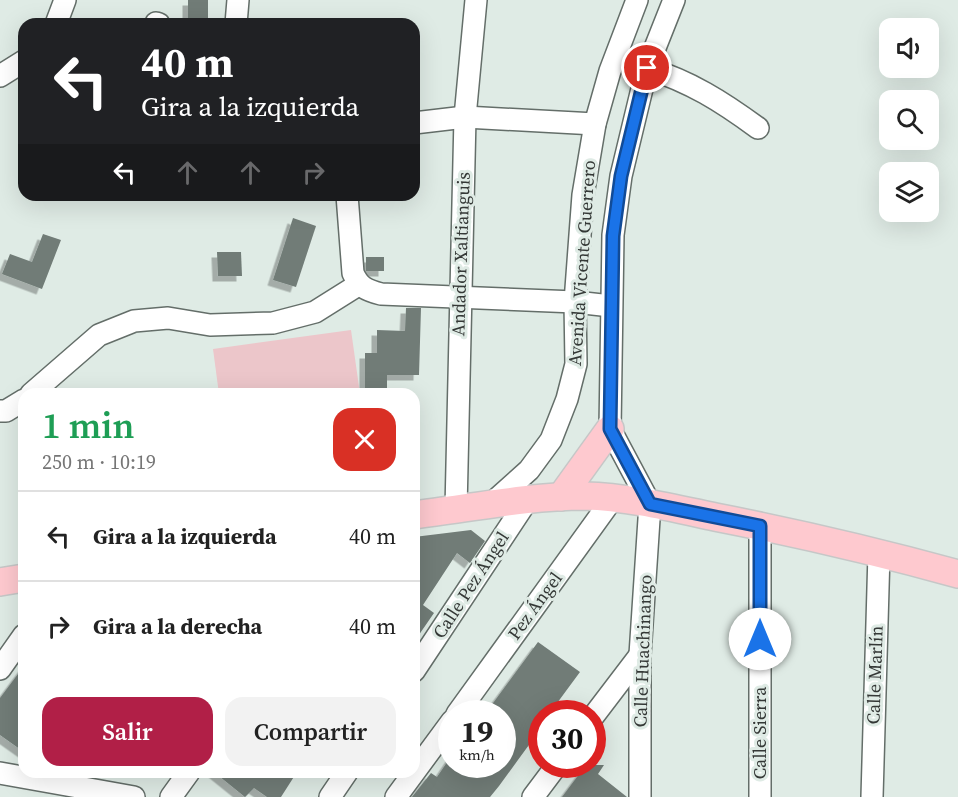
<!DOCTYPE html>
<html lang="es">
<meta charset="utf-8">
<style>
:root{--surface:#fff;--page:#f2f2f2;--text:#222;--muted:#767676;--line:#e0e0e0;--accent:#b11f47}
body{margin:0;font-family:"Source Serif 4",serif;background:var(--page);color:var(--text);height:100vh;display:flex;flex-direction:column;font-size:22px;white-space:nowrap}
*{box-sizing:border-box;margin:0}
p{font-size:20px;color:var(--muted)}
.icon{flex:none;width:33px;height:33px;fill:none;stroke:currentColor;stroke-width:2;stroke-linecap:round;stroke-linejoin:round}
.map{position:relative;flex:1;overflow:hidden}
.side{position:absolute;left:18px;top:388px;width:402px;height:390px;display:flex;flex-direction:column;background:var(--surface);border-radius:18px;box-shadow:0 6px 24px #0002}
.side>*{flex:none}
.hud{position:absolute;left:18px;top:18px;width:402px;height:183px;border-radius:18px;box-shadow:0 6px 24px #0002;background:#202124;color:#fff;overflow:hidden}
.buttons{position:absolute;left:879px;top:18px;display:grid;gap:12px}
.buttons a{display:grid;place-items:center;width:60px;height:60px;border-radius:12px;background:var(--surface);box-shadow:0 6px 24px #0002;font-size:30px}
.speed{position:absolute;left:438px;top:700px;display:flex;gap:12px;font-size:30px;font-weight:700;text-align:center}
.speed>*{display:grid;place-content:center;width:78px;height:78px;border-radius:50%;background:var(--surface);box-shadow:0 6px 24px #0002;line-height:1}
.speed small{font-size:15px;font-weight:400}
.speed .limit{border:9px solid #d22;background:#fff;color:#111}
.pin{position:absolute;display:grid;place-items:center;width:51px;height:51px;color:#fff;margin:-26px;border:3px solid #fff;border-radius:50%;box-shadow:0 2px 6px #0007}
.me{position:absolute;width:66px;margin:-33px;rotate:0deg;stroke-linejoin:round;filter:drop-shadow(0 0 4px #0008)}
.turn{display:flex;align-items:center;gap:21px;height:126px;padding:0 24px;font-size:27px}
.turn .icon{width:78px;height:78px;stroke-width:2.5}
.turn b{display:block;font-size:42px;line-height:51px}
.lanes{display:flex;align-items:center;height:57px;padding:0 24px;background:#0003;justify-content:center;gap:30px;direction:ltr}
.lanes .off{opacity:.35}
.round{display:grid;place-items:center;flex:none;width:63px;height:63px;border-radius:18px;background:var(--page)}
.head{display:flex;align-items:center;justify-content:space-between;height:102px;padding:0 24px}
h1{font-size:36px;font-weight:600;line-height:45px;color:#1e9e55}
.primary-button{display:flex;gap:12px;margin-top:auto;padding:12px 24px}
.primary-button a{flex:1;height:69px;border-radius:18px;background:var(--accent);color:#fff;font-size:24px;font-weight:600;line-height:69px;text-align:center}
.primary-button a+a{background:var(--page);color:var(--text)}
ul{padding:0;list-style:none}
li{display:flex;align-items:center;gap:18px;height:90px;padding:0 24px;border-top:2px solid var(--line)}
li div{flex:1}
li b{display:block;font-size:22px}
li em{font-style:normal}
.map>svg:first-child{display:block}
.green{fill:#ecc6ca}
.building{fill:#717c77;filter:url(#shadow)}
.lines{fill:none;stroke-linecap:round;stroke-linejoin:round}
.minor-casing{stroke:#646e69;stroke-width:24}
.major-casing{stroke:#c6c7c7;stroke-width:30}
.minor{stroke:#fff;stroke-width:21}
.major{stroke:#fec9cf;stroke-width:27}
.route-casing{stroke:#114b97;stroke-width:15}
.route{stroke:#1a73e8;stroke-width:10}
.labels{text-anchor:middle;stroke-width:6;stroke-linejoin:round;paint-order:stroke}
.street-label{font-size:18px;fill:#343836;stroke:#dfebe5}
</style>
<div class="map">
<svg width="958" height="797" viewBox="0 0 958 797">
<defs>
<filter id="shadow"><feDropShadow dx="-5.5" dy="5.5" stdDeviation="0" flood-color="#0004"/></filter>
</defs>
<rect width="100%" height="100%" fill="#dfebe5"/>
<polygon class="green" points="351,330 360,394 219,394 213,349"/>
<g class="building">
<rect x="188" y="0" width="20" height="24"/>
<polygon points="293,218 316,226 296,287 273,280"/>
<polygon points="43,234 61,240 42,289 2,274 10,254 32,262"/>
<polygon points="217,252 241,252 242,276 218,276"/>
<rect x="366" y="257" width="18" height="14"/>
<polygon points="406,308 421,308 419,375 387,375 387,394 365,394 365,353 377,353 377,330 405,331"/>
<polygon points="471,530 485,541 470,563 457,553 423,605 434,613 414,642 414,537"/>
<polygon points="538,642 580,672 549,714 542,714 542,727 499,786 490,797 412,797 431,773 437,777 452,755 452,765 502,765 502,714 485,714"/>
<polygon points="24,666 24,752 0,735 0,698"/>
<polygon points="586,765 604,765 598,774 627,797 562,797"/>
<polygon points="214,772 297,772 281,797 267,797 254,788 245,797"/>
</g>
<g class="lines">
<g class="minor-casing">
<g id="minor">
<polyline points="156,23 159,24"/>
<polyline points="56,24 65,0"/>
<polyline points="236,24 238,0"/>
<path d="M 647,68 C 691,82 721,101 758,128"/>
<polyline points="0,76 24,61"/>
<polyline points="414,123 465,117 595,124"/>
<path d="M 347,195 L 353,273 C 359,287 366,290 381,294 L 575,302 L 611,306"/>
<polyline points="31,394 99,335 134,321 168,318 210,325 273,323 315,312 358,285"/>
<polyline points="0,411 6,411 24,400"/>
<polyline points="490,505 529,470 551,440 567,399 576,364 575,302 583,195 595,124 610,71 637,0"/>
<polyline points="456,509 465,117 476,0"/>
<polyline points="0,669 24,635"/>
<polyline points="414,671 528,499"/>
<polyline points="457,714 613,498"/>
<polyline points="592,718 640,655"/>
<polyline points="0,773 134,797"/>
<polyline points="171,797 189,772"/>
<polyline points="330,797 347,772"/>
<polyline points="396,797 452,721"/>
<polyline points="533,797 557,765"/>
<polyline points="640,797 640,655 650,504 610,429 613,235 621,176 647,68 674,0"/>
<polyline points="760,797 760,526"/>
<polyline points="872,797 879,553"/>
</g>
</g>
<g class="major-casing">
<g id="major">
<polyline points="561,497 610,429"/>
<path d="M 414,515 C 471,508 528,496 585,496 C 629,497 673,508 715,517 C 797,533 878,552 958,574"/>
<polyline points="0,582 24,578"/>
</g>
</g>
<use href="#minor" class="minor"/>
<use href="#major" class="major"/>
</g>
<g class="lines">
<g class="route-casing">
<polyline id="route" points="647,68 621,176 613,236 610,429 650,504 760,526 760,639"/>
</g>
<use href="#route" class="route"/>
</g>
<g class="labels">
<g class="street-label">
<text transform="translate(461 254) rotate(-88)" y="6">Andador Xaltianguis</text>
<text transform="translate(582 263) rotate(-86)" y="6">Avenida Vicente Guerrero</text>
<text transform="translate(471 585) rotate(-57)" y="6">Calle Pez Ángel</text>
<text transform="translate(535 606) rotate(-54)" y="6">Pez Ángel</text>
<text transform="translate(643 651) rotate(-88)" y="6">Calle Huachinango</text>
<text transform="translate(875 675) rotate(-88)" y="6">Calle Marlín</text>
<text transform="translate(760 733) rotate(-90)" y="6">Calle Sierra</text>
</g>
</g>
</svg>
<div class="buttons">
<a><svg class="icon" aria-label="sound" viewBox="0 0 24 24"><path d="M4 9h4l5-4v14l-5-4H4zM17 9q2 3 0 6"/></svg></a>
<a><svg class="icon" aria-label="search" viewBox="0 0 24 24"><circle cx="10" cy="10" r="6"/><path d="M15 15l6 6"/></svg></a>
<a><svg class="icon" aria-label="layers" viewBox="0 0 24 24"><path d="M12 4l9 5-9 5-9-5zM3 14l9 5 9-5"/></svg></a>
</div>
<div class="speed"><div>19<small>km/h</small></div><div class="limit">30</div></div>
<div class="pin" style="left:647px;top:68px;background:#d93025"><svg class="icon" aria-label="arrive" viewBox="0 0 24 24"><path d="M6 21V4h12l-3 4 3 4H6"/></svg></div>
<svg class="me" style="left:760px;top:639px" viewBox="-20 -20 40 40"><circle r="19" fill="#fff"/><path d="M0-13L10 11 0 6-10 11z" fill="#1a73e8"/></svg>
<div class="hud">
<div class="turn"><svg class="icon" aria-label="left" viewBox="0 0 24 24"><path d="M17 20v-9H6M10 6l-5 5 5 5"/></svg><div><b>40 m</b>Gira a la izquierda</div></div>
<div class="lanes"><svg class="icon" aria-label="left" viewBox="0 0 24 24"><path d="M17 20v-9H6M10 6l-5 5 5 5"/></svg><svg class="icon off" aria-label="ahead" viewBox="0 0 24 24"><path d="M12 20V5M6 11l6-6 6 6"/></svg><svg class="icon off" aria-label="ahead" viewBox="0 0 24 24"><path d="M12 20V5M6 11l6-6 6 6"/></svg><svg class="icon off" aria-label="right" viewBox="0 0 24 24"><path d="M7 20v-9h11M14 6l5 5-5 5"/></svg></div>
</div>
<section class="side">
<div class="head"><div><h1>1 min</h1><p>250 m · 10:19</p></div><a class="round" style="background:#d93025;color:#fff"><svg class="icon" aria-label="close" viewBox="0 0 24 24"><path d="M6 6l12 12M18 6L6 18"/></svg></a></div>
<ul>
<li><svg class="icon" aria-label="left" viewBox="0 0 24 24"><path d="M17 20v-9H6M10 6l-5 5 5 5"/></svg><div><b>Gira a la izquierda</b></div><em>40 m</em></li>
<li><svg class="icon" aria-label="right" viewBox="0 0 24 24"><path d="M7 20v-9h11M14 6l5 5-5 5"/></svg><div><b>Gira a la derecha</b></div><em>40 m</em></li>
</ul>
<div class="primary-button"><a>Salir</a><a>Compartir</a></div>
</section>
</div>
